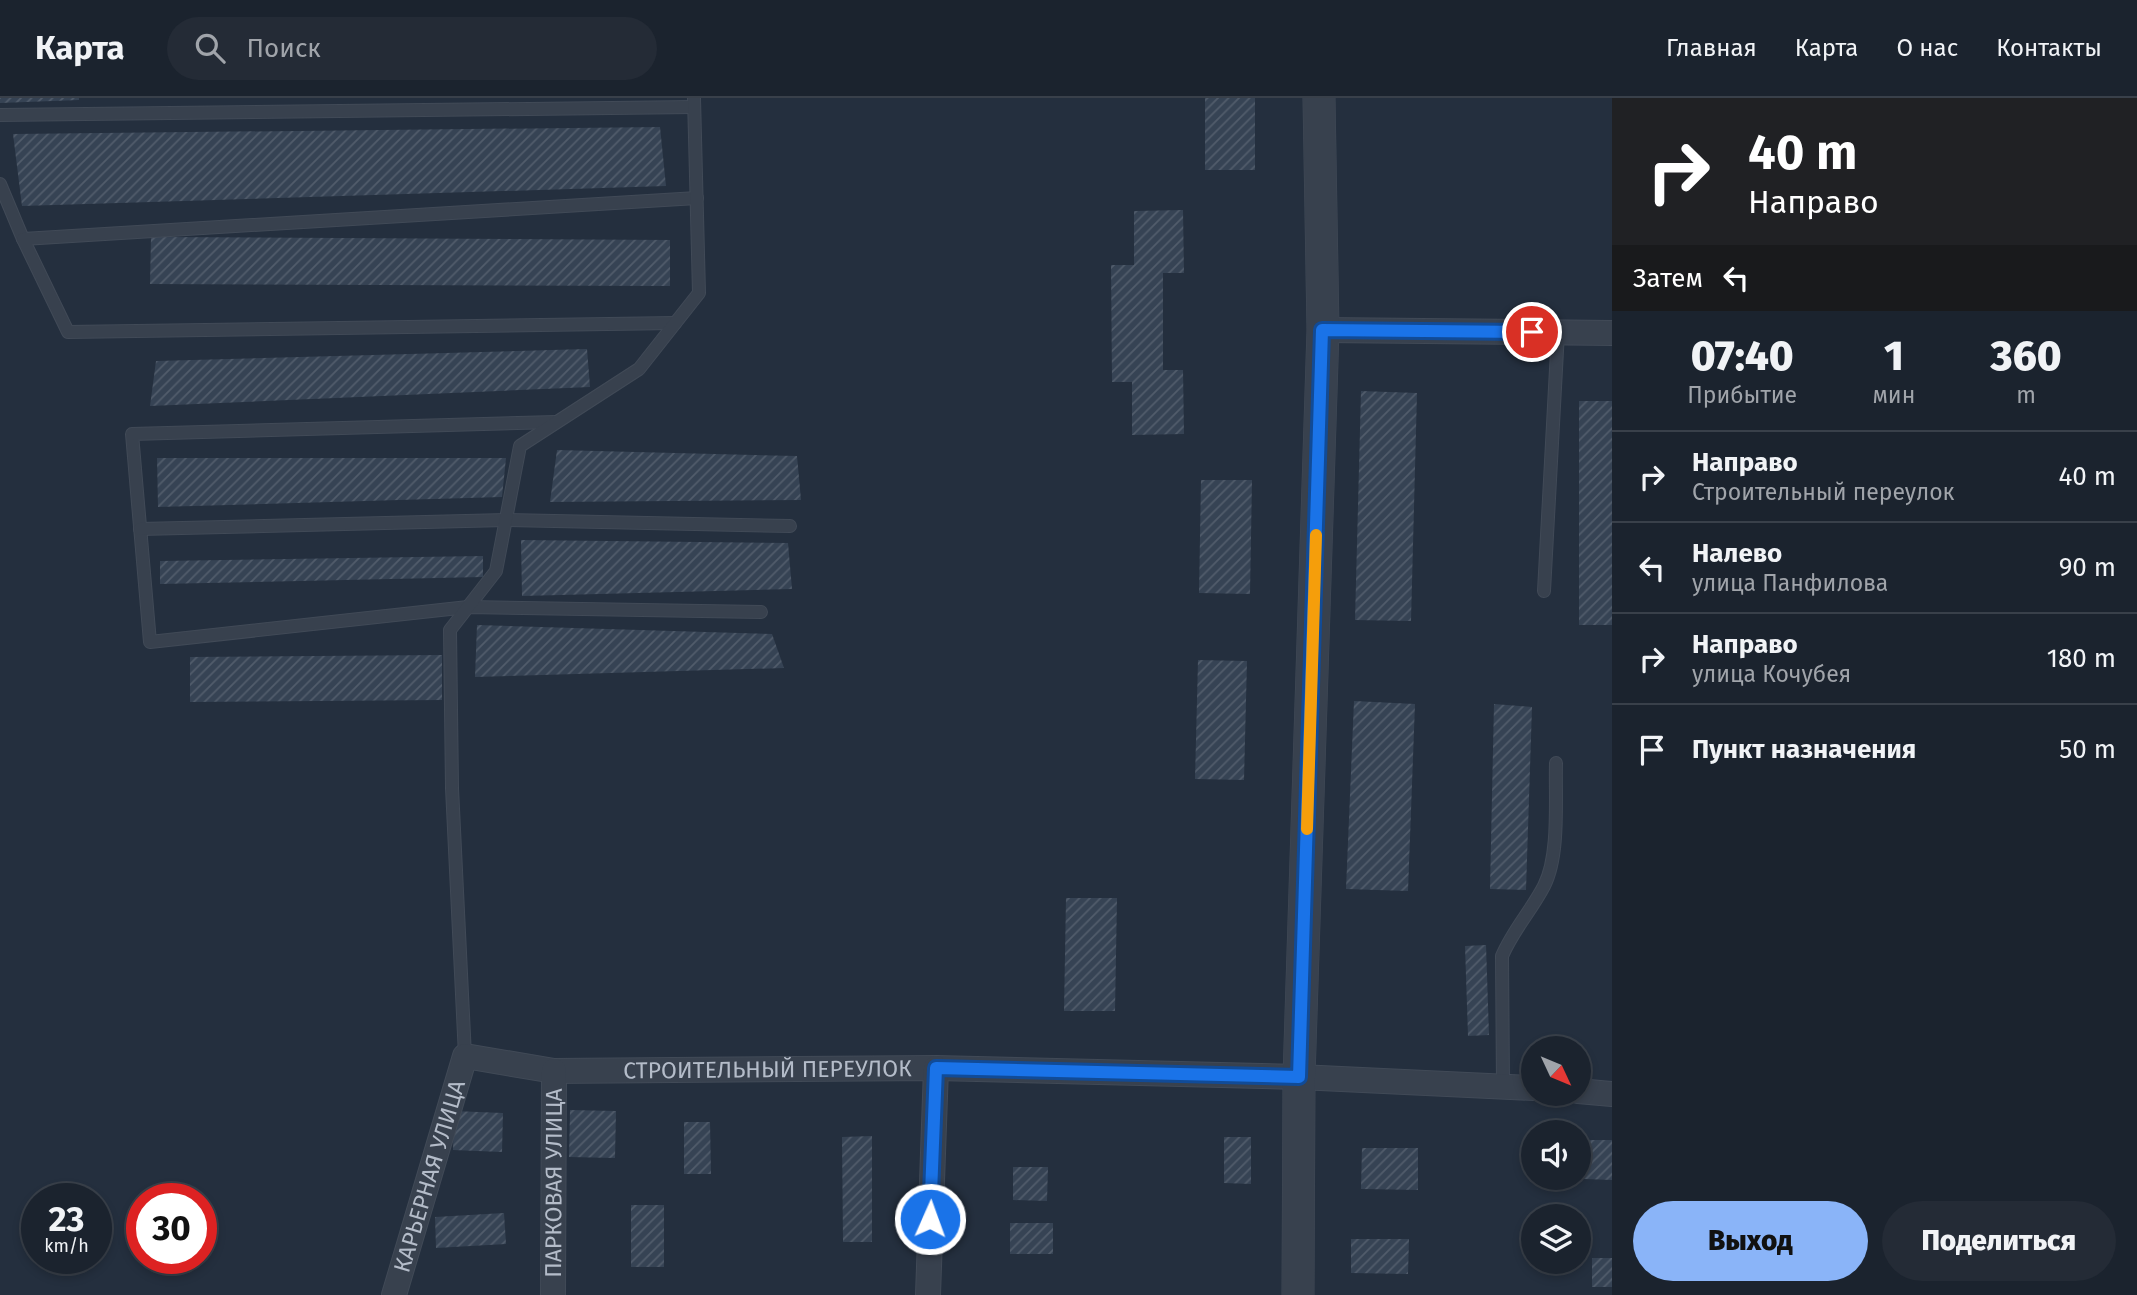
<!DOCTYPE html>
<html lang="ru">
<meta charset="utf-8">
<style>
:root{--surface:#1b232e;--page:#242b36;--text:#f1f3f6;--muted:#a0a4aa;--line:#39404a;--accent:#8ab4f8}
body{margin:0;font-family:"Fira Sans",sans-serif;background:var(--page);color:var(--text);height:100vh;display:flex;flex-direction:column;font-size:26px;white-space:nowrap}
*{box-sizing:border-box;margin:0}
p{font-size:23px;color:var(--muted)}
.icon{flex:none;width:38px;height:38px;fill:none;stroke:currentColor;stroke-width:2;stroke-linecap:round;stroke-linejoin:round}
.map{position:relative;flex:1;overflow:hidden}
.sheet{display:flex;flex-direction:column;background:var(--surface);width:525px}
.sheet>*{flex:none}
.guide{background:#202124;color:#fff;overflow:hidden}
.needle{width:46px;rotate:134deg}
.fabs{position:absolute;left:1521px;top:938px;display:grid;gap:14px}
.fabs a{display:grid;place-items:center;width:70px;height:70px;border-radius:50%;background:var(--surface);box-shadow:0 4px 10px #0003,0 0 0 2px var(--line);font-size:35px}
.speed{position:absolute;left:21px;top:1085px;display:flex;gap:14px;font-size:35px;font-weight:700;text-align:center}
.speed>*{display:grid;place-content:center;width:91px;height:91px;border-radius:50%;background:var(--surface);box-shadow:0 4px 10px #0003,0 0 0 2px var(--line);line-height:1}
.speed small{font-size:18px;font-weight:400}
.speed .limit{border:10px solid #d22;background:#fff;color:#111}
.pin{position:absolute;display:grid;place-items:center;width:60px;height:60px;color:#fff;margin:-30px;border:4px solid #fff;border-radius:50%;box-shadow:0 2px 7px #0007}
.me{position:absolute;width:77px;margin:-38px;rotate:2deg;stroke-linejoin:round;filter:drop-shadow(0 0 5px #0008)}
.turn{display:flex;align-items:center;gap:24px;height:147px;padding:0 21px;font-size:32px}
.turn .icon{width:91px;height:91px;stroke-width:2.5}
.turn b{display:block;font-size:49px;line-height:60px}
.then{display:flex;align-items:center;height:66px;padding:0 21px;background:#0003;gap:14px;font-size:26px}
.eta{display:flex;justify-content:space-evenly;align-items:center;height:119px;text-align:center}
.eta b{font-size:42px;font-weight:800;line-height:49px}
.primary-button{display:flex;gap:14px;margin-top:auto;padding:14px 21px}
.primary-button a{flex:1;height:80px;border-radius:42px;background:var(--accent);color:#111;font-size:28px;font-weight:800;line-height:80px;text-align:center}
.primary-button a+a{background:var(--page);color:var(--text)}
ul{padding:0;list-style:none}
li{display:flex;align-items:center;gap:21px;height:91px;padding:0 21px;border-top:2px solid var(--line)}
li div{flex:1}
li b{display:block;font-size:26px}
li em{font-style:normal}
header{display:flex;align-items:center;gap:42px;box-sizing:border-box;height:98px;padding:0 35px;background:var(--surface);border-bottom:2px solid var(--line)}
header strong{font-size:33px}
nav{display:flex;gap:38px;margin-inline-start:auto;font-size:24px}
.search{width:490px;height:63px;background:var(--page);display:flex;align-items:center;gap:18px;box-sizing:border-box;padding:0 24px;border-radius:38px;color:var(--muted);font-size:26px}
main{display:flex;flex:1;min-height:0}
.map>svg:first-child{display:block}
.building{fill:url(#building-hatch)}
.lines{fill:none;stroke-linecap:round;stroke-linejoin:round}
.service-casing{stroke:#414a57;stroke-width:14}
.minor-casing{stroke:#414a57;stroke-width:26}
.tertiary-casing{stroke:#414a57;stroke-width:33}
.service{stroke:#38414e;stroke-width:12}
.minor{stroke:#38414e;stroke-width:24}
.tertiary{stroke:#38414e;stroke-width:32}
.route-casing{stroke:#114b97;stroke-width:18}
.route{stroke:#1a73e8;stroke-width:12}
.slow{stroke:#f59e0b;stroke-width:12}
.labels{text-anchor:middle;stroke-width:7;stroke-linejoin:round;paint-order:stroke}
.street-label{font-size:23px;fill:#b4bcc9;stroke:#1d2633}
</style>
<header>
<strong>Карта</strong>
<div class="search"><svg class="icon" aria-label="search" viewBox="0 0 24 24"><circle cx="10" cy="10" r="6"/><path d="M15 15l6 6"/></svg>Поиск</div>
<nav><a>Главная</a><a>Карта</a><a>О нас</a><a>Контакты</a></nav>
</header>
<main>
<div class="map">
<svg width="1612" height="1197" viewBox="0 0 1612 1197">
<defs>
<pattern id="building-hatch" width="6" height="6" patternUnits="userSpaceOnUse" patternTransform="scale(1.75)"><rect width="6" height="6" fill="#364354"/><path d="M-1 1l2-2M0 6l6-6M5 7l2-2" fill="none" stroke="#515c6b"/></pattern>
</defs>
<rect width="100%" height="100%" fill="#242f3e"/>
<g class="building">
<polygon points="0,0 79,0 79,2 0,5"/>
<rect x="1205" y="0" width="50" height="72"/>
<polygon points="660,29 666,88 22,108 13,36"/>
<polygon points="1183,112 1184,175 1163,175 1163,272 1183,272 1184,336 1132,337 1132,284 1112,284 1111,167 1134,167 1134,113"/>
<polygon points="151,139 670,142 670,188 150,186"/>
<polygon points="587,251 590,289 150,308 156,263"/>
<polygon points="1361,293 1417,295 1411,523 1355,522"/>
<rect x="1579" y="303" width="33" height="224"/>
<polygon points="557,352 797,358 801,402 550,404"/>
<polygon points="157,360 506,360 502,399 158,409"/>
<polygon points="1201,382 1252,382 1250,496 1199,495"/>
<polygon points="521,442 788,445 792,491 522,498"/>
<polygon points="483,458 483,479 160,486 160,463"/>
<polygon points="477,527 772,536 784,570 475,579"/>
<polygon points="442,557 442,602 190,604 190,559"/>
<polygon points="1198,562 1247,563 1244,682 1195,681"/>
<polygon points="1354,603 1415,606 1408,793 1346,791"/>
<polygon points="1494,606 1532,609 1526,792 1490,791"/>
<polygon points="1066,800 1117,800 1115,913 1064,913"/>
<polygon points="1486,847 1489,937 1468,938 1465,848"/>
<polygon points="570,1012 616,1013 615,1060 569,1059"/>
<polygon points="454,1013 503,1015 502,1054 453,1052"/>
<polygon points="684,1024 710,1024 711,1076 684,1076"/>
<polygon points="872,1038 872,1144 843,1144 842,1039"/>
<polygon points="1224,1039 1251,1039 1251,1086 1224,1085"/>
<polygon points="1585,1042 1612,1042 1612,1082 1584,1081"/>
<polygon points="1362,1050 1418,1050 1418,1092 1361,1091"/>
<polygon points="1013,1069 1048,1069 1047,1103 1013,1102"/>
<rect x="631" y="1107" width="33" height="62"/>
<polygon points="504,1115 506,1146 436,1150 435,1119"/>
<rect x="1010" y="1125" width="43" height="31"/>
<polygon points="1351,1141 1409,1141 1408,1176 1351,1175"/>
<rect x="1592" y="1160" width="20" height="29"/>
</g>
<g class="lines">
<g class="service-casing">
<g id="service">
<polyline points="0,17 694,9"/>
<polyline points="0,86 23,141"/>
<polyline points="675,225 68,234 23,141 697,100"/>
<polyline points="556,324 132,336 150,544 468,509 761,514"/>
<polyline points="140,431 506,422 790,428"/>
<polyline points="1544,493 1558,234"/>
<polyline points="465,958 452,690 450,532 496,473 520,348 639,271 699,195 694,0"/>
<path d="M 1503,988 L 1502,858 C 1513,832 1531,813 1544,788 C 1560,757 1555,701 1556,665"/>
</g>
</g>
<g class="minor-casing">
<g id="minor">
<polyline points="1323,232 1612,235"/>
<polyline points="1578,993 1612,996"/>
<path id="s1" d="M 394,1197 L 465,958 L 554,973 L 936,970 L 1299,979 L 1533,990"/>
<path id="s2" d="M 553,1197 L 554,973"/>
<polyline points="928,1197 936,970"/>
</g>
</g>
<g class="tertiary-casing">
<polyline id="tertiary" points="1298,1197 1299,979 1323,232 1319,0"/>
</g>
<use href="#service" class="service"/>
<use href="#minor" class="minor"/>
<use href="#tertiary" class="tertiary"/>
</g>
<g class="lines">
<g class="route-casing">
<polyline id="route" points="930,1121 936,970 1299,979 1322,232 1532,234"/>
</g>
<use href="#route" class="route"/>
<polyline class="slow" points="1307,731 1316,437"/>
</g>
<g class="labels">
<g class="street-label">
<text dy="8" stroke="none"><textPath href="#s1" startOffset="553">СТРОИТЕЛЬНЫЙ ПЕРЕУЛОК</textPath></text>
<text dy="8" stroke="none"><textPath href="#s1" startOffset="124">КАРЬЕРНАЯ УЛИЦА</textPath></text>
<text dy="8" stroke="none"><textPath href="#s2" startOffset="112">ПАРКОВАЯ УЛИЦА</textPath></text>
</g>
</g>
</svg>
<div class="fabs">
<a><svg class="needle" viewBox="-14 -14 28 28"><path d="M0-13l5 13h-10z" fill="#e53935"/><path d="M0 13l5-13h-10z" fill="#a0a4aa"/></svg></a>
<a><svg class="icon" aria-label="sound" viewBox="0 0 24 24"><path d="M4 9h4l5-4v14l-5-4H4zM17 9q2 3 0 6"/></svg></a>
<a><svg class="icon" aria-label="layers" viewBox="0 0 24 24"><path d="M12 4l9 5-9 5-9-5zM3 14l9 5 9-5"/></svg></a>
</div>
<div class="speed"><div>23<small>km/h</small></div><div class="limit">30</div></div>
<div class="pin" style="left:1532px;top:234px;background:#d93025"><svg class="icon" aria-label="arrive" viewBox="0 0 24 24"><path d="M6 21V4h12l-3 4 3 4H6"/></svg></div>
<svg class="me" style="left:930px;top:1121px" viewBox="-20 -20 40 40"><circle r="17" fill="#1a73e8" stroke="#fff" stroke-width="3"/><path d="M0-11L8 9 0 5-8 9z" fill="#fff"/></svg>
</div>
<section class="sheet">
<div class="guide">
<div class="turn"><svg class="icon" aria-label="right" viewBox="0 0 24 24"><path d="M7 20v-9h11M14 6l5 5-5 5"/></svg><div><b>40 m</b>Направо</div></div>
<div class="then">Затем<svg class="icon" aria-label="left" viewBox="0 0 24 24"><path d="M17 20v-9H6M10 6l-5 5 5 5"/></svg></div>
</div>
<div class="eta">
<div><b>07:40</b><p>Прибытие</p></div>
<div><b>1</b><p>мин</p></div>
<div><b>360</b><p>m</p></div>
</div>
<ul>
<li><svg class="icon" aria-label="right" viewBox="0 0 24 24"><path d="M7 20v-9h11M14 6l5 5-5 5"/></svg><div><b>Направо</b><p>Строительный переулок</p></div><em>40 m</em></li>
<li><svg class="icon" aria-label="left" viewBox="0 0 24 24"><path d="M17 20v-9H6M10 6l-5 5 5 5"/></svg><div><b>Налево</b><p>улица Панфилова</p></div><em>90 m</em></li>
<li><svg class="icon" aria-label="right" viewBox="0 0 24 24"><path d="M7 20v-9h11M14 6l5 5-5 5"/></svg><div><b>Направо</b><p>улица Кочубея</p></div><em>180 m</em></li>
<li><svg class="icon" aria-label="arrive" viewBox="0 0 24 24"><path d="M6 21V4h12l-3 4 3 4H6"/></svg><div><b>Пункт назначения</b></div><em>50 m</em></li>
</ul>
<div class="primary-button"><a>Выход</a><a>Поделиться</a></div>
</section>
</main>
